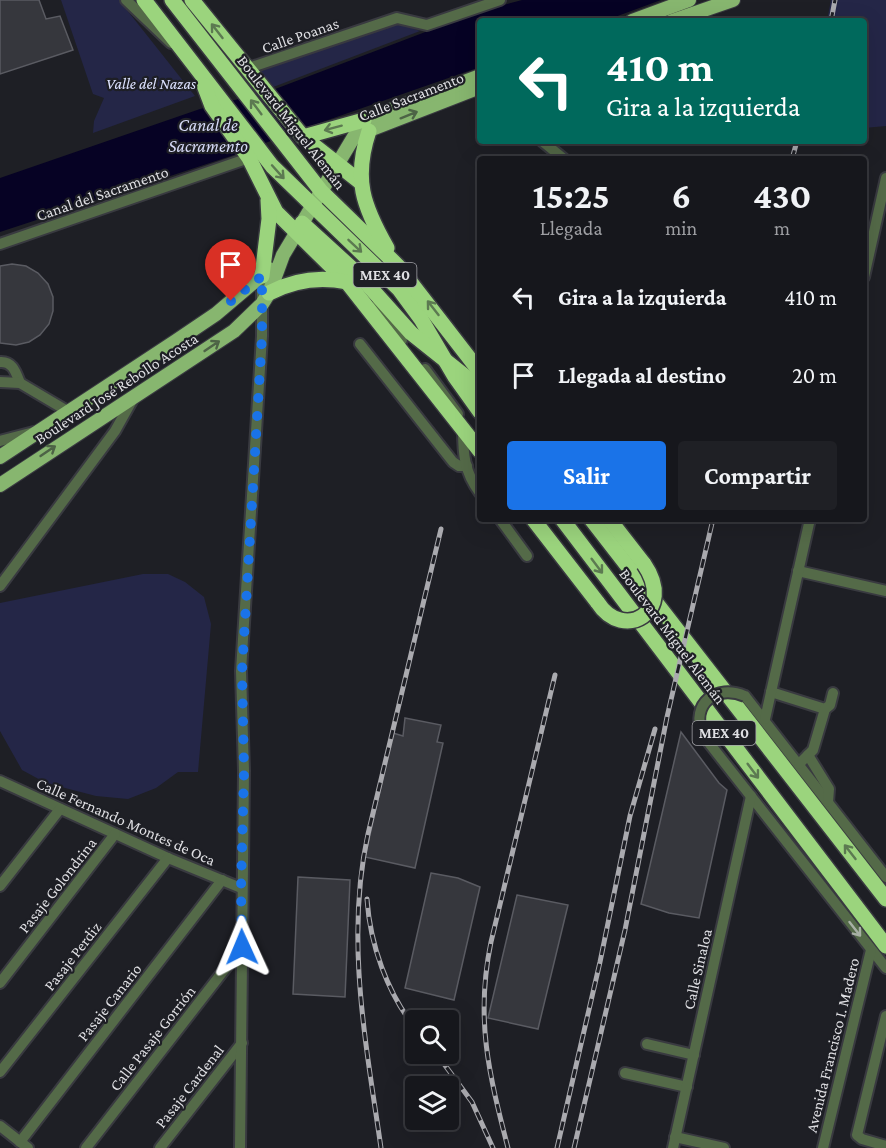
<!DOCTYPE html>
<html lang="es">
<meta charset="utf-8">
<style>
:root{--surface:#16171c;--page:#1f2025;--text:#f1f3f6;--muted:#9e9fa3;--line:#35363b;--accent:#1a73e8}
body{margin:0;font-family:"Crimson Pro",serif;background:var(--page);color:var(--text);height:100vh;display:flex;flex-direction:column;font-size:22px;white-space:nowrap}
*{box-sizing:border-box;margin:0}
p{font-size:20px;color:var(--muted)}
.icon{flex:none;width:33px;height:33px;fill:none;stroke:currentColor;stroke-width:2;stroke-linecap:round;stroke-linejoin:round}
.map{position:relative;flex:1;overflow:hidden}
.details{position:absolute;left:477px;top:156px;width:390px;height:366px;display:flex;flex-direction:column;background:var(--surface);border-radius:6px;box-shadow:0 6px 24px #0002,0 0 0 2px var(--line)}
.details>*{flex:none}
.banner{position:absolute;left:477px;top:18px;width:390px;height:126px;border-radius:6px;box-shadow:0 6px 24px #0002,0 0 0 2px var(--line);background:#00695c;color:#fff;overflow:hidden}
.fabs{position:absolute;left:405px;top:1010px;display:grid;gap:12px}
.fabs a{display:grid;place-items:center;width:54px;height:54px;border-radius:6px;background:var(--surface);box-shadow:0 6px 24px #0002,0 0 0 2px var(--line);font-size:30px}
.pin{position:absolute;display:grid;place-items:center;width:51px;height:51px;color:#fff;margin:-62px -26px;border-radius:50% 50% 50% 0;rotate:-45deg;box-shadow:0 0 6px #0007}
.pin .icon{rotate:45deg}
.me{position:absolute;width:66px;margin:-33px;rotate:359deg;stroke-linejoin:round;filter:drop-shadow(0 0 4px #0008)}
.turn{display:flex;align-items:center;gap:21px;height:126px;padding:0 30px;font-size:27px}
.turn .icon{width:78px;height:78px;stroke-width:2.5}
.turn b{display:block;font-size:42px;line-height:51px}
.eta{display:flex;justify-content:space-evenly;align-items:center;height:102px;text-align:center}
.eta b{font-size:36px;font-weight:700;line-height:42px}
.cta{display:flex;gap:12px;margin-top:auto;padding:12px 30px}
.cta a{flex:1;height:69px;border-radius:6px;background:var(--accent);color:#fff;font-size:24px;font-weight:700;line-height:69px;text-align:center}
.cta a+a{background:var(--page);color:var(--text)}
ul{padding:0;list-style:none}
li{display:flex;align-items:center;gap:18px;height:78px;padding:0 30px}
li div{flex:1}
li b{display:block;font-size:22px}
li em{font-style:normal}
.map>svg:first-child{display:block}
.green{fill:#242647}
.water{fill:#060224}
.building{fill:#36373d;stroke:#5a5b62;stroke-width:1.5}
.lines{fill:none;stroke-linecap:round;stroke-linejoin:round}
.minor-casing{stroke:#393a40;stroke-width:14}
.major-casing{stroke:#393a40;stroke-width:16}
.highway-casing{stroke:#393a40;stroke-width:18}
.minor{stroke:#546a48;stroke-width:10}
.major{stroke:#87b66f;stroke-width:14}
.highway{stroke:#9bd47d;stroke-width:15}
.rail-casing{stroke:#aaaaaf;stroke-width:5}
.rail{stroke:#1e1f25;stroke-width:3;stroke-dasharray:9;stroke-linecap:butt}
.minor-bridge-casing{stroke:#393a40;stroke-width:14;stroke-linecap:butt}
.highway-bridge-casing{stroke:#393a40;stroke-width:18;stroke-linecap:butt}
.minor-bridge{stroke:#546a48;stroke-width:10}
.highway-bridge{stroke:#9bd47d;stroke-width:15}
.oneway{stroke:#5c7a51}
.oneway2{stroke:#4d6346}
.oneway3{stroke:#a7b0a5}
.route{stroke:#1a73e8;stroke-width:10;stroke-dasharray:0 18}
.labels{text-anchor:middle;stroke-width:4.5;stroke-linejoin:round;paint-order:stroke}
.shield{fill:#1e1f25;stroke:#a5a5aa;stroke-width:1.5}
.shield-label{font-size:15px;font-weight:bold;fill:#dfdfe3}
.street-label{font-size:16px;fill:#dfdfe3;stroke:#1e1f25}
.park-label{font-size:16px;font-style:italic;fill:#dde2ff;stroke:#1e1f25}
.water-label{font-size:18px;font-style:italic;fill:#d6daf7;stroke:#1e1f25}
</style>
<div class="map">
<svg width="886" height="1148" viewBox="0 0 886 1148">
<rect width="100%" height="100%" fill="#1e1f25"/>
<g class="green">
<polygon points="61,0 119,0 195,96 93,133 94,121 104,98 93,94"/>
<polygon points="831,0 886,0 886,126 864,128 864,21 827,21"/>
<polygon points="396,22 420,31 268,89 256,73"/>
<polygon points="143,574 168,574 185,582 204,597 211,624 198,772 178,772 156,788 128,799 96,796 46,783 22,770 0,731 0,603"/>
</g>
<polygon class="water" points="522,0 661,0 604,21 480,21 480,67 305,128 231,156 0,232 0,178 200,109 270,91 478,12"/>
<g class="building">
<polygon points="0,0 39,0 46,19 60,16 73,50 0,74"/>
<polygon points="12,264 26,266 38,273 48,284 53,297 53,311 49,324 40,335 29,342 16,345 0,343 0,266"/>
<polygon points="405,718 441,725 437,742 443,743 415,868 365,857 393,733 403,736"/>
<polygon points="681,732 719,783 727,790 699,918 669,913 641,904"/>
<polygon points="431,873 458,878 480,887 454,1000 405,988"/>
<polygon points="298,877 350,880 345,997 293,994"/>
<polygon points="517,895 568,905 538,1029 488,1018"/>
</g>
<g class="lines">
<g class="minor-casing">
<g id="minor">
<polyline points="126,0 171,43"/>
<polyline points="246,69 397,18 427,25 500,0"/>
<polyline points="542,141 564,159"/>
<polyline points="0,244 249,158"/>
<polyline points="864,277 886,178"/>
<polyline points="378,302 402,340"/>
<polyline points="360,344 453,462 459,466 467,466"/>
<path d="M 0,362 C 13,361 16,373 20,383"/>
<polyline points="425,369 458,414"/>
<polyline points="0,382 20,383 69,412"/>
<path d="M 463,429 C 463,453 464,472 480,493"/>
<polyline points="0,441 34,432"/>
<polyline points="500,519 527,556"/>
<polyline points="798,571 886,591"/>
<polyline points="0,586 115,431 134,397"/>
<polyline points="771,692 825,709"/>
<polyline points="745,696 886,877"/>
<polyline points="765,719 810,519"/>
<polyline points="702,734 886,968"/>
<polyline points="808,755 829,789 828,802"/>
<polyline points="799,764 813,750 825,709 830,705 833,693"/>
<polyline points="0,781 168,858 241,888"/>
<polyline points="0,886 60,809"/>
<polyline points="0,983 115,834"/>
<polyline points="886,1016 857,1135 862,1139 886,1146"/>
<polyline points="647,1044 694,1055"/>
<polyline points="0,1072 168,858"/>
<polyline points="625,1073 687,1087"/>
<polyline points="0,1126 28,1148"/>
<polyline points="675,1137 724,1148"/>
<polyline points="20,1142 222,880"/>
<polyline points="86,1148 242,947"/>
<polyline points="160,1148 242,1043"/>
<polyline points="240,1148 244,771 241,671 262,336 262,276"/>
<polyline points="673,1148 751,796"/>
<polyline points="823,1148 871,950"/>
</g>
</g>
<g class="major-casing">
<g id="major">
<polyline points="632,21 689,0"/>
<polyline points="672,21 733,0"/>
<polyline points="359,134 480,87"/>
<polyline points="0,457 176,341 216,314 269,269"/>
<polyline points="0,485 234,331 262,304 269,293 283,255 364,120 480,76"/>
</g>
</g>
<g class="highway-casing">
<g id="highway">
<polyline points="144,0 272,166 399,289 421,319 455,377 480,412"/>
<polyline points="172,0 321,191 398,266 480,372"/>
<polyline points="192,0 303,137 359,181"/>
<polyline points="204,85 212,106 249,158 276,212 347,282 480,451"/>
<path d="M 369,131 C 353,179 363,206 387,248"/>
<polyline points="303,137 364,120"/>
<polyline points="302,223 359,275 411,333 480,388"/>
<polyline points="262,276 269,219 268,200"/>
<path d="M 269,293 C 294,280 319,276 347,282"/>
<polyline points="533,519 598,603"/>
<polyline points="562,519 886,946"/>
<polyline points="591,519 886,899"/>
<polyline points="609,519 644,564"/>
</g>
</g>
<use href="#minor" class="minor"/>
<use href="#major" class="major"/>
<use href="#highway" class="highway"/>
<g class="rail-casing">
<g id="rail">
<polyline points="831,21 835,0"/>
<polyline points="792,159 797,141"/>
<path d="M 367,899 C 370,944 387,993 416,1029"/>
<polyline points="436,1053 472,1102 493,1148"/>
<path d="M 381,1148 C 366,1044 345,938 368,834 L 441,529"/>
<path d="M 508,1148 C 489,1074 475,1019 491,942 L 555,675"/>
<polyline points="557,1148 600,962 630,816 655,729"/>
<polyline points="574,1148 625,930 667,717 713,519"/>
</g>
</g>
<use href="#rail" class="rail"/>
<g class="minor-bridge-casing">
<path id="minor-bridge" d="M 702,734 C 691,703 716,684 745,696"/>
</g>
<g class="highway-bridge-casing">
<path id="highway-bridge" d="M 598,603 C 623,642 677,612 644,564"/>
</g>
<use href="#minor-bridge" class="minor-bridge"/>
<use href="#highway-bridge" class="highway-bridge"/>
</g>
<defs><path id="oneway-shaft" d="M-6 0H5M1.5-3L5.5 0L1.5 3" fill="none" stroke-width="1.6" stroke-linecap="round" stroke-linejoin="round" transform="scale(1.5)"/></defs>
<g class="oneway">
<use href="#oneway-shaft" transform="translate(217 31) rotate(-128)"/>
<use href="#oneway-shaft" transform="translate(256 107) rotate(-127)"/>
<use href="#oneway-shaft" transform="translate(333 128) rotate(165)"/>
<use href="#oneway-shaft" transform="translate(278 172) rotate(48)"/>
<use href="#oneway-shaft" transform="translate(355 246) rotate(43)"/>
<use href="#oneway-shaft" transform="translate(433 308) rotate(-128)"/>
<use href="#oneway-shaft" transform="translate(597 566) rotate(53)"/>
<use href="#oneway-shaft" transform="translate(753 771) rotate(53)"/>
<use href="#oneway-shaft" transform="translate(850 852) rotate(-128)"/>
</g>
<g class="oneway2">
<use href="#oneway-shaft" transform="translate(409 115) rotate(-22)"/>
<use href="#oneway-shaft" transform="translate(212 346) rotate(-34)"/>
<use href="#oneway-shaft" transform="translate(48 451) rotate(-34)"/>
</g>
<use class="oneway3" href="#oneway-shaft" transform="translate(855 929) rotate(52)"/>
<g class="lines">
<polyline class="route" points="231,301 262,276 262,336 242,671 244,771 241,888 242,947"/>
</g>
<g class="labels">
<g class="shield">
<rect x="353.5" y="263" width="63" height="24" rx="4.5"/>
<rect x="692.5" y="721" width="63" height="24" rx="4.5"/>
</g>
<g class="shield-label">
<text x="385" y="280">MEX 40</text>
<text x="724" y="738">MEX 40</text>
</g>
<g class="street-label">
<text transform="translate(300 35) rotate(-19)" y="6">Calle Poanas</text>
<text transform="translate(411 96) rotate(-21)" y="6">Calle Sacramento</text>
<text transform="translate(292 122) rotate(52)" y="6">Boulevard Miguel Alemán</text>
<text transform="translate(102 193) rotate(-19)" y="6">Canal del Sacramento</text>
<text transform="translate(116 388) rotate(-33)" y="6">Boulevard José Rebollo Acosta</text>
<text transform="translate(673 636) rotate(53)" y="6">Boulevard Miguel Alemán</text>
<text transform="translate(126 821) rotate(24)" y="6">Calle Fernando Montes de Oca</text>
<text transform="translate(57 885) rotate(-52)" y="6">Pasaje Golondrina</text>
<text transform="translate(72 956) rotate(-52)" y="6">Pasaje Perdiz</text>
<text transform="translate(697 969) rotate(-77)" y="6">Calle Sinaloa</text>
<text transform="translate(109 1002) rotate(-52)" y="6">Pasaje Canario</text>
<text transform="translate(152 1038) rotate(-52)" y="6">Calle Pasaje Gorrión</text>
<text transform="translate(832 1045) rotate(-76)" y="6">Avenida Francisco I. Madero</text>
<text transform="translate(189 1086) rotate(-52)" y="6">Pasaje Cardenal</text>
</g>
<g class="park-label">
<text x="151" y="89">Valle del Nazas</text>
</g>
<g class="water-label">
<text x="208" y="131">Canal de<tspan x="208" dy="21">Sacramento</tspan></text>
</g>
</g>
</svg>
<div class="fabs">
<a><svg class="icon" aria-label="search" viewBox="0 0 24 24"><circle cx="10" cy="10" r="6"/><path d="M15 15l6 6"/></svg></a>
<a><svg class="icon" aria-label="layers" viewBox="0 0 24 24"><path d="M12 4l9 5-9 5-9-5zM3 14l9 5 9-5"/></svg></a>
</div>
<div class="pin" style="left:231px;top:301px;background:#d93025"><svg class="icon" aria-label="arrive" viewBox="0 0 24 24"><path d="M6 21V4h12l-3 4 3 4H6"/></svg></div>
<svg class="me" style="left:242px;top:947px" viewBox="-20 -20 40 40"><path d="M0-17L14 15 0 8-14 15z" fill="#1a73e8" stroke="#fff" stroke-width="4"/></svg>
<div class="banner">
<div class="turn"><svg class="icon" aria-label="left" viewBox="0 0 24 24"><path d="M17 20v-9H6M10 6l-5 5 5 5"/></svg><div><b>410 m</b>Gira a la izquierda</div></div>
</div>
<section class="details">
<div class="eta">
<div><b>15:25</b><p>Llegada</p></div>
<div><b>6</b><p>min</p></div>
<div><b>430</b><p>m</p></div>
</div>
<ul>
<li><svg class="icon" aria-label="left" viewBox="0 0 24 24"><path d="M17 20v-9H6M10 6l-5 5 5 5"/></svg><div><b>Gira a la izquierda</b></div><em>410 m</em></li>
<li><svg class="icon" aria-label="arrive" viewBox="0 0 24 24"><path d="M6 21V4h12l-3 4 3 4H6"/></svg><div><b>Llegada al destino</b></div><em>20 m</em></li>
</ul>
<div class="cta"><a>Salir</a><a>Compartir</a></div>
</section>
</div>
